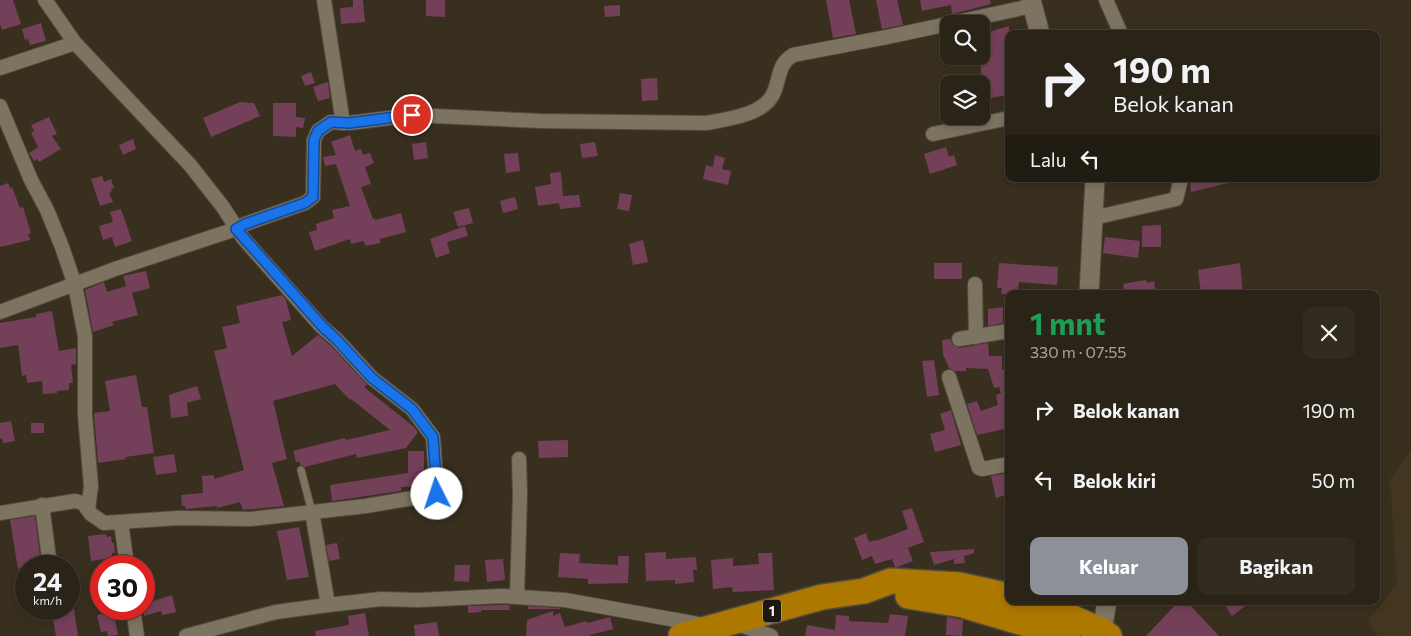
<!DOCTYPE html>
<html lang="id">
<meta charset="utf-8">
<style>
:root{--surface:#2a2317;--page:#322b20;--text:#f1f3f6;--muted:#a5a4a1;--line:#464036;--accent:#8c9099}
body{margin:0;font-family:Commissioner,sans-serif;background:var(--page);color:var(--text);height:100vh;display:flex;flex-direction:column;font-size:19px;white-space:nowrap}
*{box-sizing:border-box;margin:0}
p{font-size:16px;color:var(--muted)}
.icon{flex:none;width:28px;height:28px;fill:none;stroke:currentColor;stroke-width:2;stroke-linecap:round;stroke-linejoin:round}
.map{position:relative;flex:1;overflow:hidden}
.panel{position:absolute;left:1005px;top:290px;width:375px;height:315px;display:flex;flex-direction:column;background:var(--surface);border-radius:10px;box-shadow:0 2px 8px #0003,0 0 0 1px var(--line)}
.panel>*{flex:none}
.top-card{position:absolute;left:1005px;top:30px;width:375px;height:152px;border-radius:10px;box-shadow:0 2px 8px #0003,0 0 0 1px var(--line);background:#2a2317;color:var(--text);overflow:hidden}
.fabs{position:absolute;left:940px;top:15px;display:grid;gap:10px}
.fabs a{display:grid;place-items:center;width:50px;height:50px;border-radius:10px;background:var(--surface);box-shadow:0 2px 8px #0003,0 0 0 1px var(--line);font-size:25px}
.speed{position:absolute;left:15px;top:555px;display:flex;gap:10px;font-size:25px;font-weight:700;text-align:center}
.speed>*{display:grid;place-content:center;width:65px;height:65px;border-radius:50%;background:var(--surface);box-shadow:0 2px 8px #0003,0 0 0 1px var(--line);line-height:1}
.speed small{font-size:12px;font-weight:400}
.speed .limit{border:8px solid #d22;background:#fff;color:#111}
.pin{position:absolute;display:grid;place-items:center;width:42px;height:42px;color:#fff;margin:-21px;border:2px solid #fff;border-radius:50%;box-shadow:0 1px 5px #0007}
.me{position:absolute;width:55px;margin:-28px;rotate:356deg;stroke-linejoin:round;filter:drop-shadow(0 0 4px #0008)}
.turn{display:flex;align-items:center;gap:18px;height:105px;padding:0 25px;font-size:22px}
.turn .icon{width:65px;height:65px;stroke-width:2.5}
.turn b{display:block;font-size:35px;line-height:42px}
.then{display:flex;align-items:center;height:48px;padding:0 25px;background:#0003;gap:10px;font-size:19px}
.round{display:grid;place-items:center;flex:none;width:52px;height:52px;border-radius:10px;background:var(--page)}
.headline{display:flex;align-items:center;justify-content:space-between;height:85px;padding:0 25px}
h1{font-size:30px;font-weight:700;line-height:38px;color:#1e9e55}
.cta{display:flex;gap:10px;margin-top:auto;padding:10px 25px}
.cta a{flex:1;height:58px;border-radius:10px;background:var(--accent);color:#fff;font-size:20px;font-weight:700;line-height:58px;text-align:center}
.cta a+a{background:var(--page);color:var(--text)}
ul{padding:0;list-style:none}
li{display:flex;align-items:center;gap:15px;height:70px;padding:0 25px}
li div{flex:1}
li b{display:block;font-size:19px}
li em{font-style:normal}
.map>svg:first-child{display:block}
.built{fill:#423620}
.building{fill:#744059}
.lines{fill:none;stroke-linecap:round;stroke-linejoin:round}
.lane-casing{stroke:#534c3e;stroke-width:9}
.street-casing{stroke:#534c3e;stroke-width:16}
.secondary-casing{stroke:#534c3e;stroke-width:21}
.highway-casing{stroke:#534c3e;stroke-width:28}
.lane{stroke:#7d7361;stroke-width:7}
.street{stroke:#7d7361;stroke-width:14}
.secondary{stroke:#7d7361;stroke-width:19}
.highway{stroke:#ad7800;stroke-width:25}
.route-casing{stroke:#114b97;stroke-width:12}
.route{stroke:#1a73e8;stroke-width:9}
.labels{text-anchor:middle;stroke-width:5;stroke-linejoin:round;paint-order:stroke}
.shield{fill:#1c1811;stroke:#b6b1a8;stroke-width:1}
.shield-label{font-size:14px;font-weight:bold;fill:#f8f2e8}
</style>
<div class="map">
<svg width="1411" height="636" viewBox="0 0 1411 636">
<rect width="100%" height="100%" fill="#382f1f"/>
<polygon class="built" points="1411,450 1411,636 1378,636 1368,620 1397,585 1390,480"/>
<g class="building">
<polygon points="0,0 13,0 21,24 2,30 0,24"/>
<polygon points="353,0 363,0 365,22 341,24 340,8 353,7"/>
<polygon points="426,0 445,0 445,17 426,16"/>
<polygon points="826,0 849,0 856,34 833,38"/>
<polygon points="876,0 897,0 903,25 882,29"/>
<polygon points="920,0 990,0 991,4 952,14 951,5 922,11"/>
<polygon points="620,5 620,16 605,17 604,6"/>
<polygon points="41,23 46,41 30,45 28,39 25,40 22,29"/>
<polygon points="1009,26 1009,89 1005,90 1006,95 981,100 981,56 988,56 982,34"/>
<polygon points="311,72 315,83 305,86 301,76"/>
<polygon points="657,78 658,100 642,101 641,79"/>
<polygon points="328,82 330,98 318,101 313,87"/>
<polygon points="240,102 254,103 260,116 211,137 203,118"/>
<polygon points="273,103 296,103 296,117 305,118 303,128 296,127 296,137 273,136"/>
<polygon points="49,117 57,134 52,136 61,149 39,162 37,159 34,161 29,153 38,147 31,133 34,131 31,125"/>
<polygon points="350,135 355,151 361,149 363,155 370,153 374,163 365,167 371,184 361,187 373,219 375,218 375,220 401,213 406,232 380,239 380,243 366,246 363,241 351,244 350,239 315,251 309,232 317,230 316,224 334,218 332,210 350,206 336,164 325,166 323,157 336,155 331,142"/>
<polygon points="133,139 136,149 123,155 119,145"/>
<polygon points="426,142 428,158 414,160 412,144"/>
<polygon points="595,142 598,156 582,158 580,144"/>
<polygon points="946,147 949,157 954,155 957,165 930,174 924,154"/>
<polygon points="518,153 520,171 506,173 504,154"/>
<polygon points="715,155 725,158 722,169 731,171 728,185 703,179 706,165 713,167"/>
<polygon points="561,172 563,196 579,195 581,207 560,209 559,203 538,206 535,187 551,184 550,173"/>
<polygon points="102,176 104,182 111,179 114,188 111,189 112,192 109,193 113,202 100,206 91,179"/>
<polygon points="1190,179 1228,179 1228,183 1191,192"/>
<polygon points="8,183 10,188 12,187 20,208 23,207 31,233 28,234 30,240 0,247 0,186"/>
<polygon points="620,193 632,195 629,211 617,209"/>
<polygon points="515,197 518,209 503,213 500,201"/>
<polygon points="469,208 473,223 458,227 453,212"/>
<polygon points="121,209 132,241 115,247 112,237 103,240 99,226 113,222 110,212"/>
<polygon points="1161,225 1161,247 1142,247 1142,226"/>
<polygon points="465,226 468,236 447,242 450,253 436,258 430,239"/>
<polygon points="1105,237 1140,241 1138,258 1103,253"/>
<polygon points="643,240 648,262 633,265 629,244"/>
<rect x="934" y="263" width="28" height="16"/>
<polygon points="999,263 1058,267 1057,285 1019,282 1018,289 1014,289 1013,294 1001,294 1002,288 997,288"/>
<polygon points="1240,263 1243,294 1201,294 1198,270"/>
<polygon points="146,271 150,288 132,293 138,315 112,322 114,325 93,332 85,290 104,282 107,292 126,286 123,276"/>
<polygon points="1146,280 1147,283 1154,281 1156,294 1125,294 1123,284"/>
<polygon points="282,295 286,300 291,320 282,322 292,356 318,335 331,346 367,385 364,387 414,427 418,432 406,448 357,458 356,454 305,467 300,465 300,462 296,462 293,451 345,438 346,440 390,430 351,399 350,400 335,384 273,401 287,459 272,463 284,506 243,510 240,502 217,508 217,506 186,509 185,506 182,506 181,495 203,493 202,476 214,475 214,479 244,470 214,351 227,348 222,327 240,323 236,306"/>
<polygon points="1003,307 1003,323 988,326 988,309"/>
<polygon points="52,311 59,351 76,348 76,364 71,365 73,383 69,383 69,390 57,391 57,393 43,394 42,381 27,383 26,375 22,376 18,345 0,348 0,323 36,317 36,314"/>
<polygon points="950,339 953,345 960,348 988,343 989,356 1002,356 1002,370 1006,369 1009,379 1009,428 977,435 967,404 977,401 981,411 998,405 996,395 1001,393 999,387 994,388 988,369 966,368 966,371 955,371 949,368 943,354 942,340"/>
<polygon points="934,360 939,395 927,397 922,361"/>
<polygon points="136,375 142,407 147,407 154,453 125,457 126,459 98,463 94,413 110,411 105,381"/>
<polygon points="197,386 201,399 187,403 188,416 171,418 169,395"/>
<polygon points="951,410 961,445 935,452 930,434 945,430 940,414"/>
<polygon points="11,421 15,441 3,443 2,438 0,439 0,423"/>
<rect x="31" y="423" width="13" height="10"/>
<polygon points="568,440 568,457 539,458 538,441"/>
<polygon points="408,451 424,451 424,486 401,487 401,491 332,501 330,485 408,473"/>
<polygon points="174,454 177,472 156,475 153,457"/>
<polygon points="1009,473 1009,494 996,498 991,476"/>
<polygon points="912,508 924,542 908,548 913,561 897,567 895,567 892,559 875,564 872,556 862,560 854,538 866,533 869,542 875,540 876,541 908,529 902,511"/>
<polygon points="35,516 41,565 26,566 18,569 10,520"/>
<polygon points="299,527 309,577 287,580 277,531"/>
<polygon points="106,534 107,537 111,536 112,543 114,543 115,553 112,553 112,558 91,561 88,536"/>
<polygon points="337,543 340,559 329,561 326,545"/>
<polygon points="974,549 974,553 964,556 965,563 954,564 954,559 934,565 930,552"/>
<polygon points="666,552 666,559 696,557 697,570 693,570 694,582 675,584 675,580 646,581 645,553"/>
<polygon points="560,553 580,554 579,563 618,565 618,556 629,556 628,583 588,584 588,579 558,577"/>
<polygon points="758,553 772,553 774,590 733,592 732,587 713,589 711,560 733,558 733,566 759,564"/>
<polygon points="503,559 505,580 487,582 485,560"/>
<polygon points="455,565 470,565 469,582 454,581"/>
<polygon points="172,595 176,612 162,615 161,611 144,616 144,604"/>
<polygon points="1179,601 1186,601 1219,636 1146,636"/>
<polygon points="1222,601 1252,601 1232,616"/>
<polygon points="502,605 509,605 510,610 481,610 481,612 468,613 468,606"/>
<polygon points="528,606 560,608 560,609 528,609"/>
<polygon points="60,609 74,609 78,636 56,636 52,613 55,613 54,610"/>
<polygon points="553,611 553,616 560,613 565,627 586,621 587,623 610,617 613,629 590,635 591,636 526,636 527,620"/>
<polygon points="105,613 114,614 118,635 108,636 107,631 101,632 97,615"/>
<polygon points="365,613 369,636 316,636 315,631 349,625 348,616"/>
<polygon points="890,614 908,616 905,636 805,636 807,625 835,630 836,615 849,616 849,621 888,623"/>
<polygon points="947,617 963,620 962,636 946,635"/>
<polygon points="437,622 439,636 415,636 414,625"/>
</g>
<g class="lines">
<g class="lane-casing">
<polyline id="lane" points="301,470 312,512"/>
</g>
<g class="street-casing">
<g id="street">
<polyline points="324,0 343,123"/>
<polyline points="1106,0 1121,34"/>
<polyline points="0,68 75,43"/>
<polyline points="0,106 31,180 47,210 62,247 75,285 85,336 85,415 91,486 88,510"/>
<polyline points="933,134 1009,118"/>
<polyline points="1093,218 1176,199 1181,179"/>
<polyline points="975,284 976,337"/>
<path d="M 0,312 L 115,269 L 236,229 L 245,224 L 305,203 L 313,197 L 314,140 L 318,131 L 331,122 L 349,123 L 413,115 L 541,121 L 706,123 C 728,119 765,115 774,92 C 780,78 778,64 793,55 L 887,37 L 1032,6"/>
<polyline points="959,339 1009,331"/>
<polyline points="949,377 979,468 982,469 1009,464"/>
<polyline points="42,505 50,566"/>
<polyline points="312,512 328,605"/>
<polyline points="0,513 75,501 83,503 91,514 104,523 178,518 251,519 366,506 437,494 433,437 412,409 372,378 337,340 321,326 243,238 223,207 190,165 75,43 45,0"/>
<polyline points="121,522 127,566"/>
<polyline points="517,597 520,495 519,459"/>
<polyline points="133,609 137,636"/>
<polyline points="735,623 771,636"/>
<polyline points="186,636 276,612 328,605 381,599 418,600 502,596 565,600 704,625"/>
</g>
</g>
<g class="secondary-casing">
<g id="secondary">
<polyline points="1031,0 1040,34"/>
<polyline points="1089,294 1095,179"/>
<polyline points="1102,631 1107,601"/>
</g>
</g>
<g class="highway-casing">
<g id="highway">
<polyline points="908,596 963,605 1067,636"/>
<polyline points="1025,601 1066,615 1102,631 1109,636"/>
<polyline points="681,636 822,597 864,591 891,581 959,585 1009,596"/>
</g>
</g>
<use href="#lane" class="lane"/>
<use href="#street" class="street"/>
<use href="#secondary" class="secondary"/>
<use href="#highway" class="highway"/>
</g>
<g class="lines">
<g class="route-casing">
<polyline id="route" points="412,115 349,123 331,122 318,131 314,140 313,197 305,203 245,224 236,229 322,326 337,340 372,378 412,409 433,437 437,494"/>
</g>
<use href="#route" class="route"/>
</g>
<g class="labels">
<rect class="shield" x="763" y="599.5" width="18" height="23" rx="4"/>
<g class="shield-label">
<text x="772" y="616">1</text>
</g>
</g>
</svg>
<div class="fabs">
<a><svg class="icon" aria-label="search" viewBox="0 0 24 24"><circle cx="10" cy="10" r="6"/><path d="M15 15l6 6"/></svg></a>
<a><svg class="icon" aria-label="layers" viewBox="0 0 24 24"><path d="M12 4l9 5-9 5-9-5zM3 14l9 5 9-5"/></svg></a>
</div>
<div class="speed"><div>24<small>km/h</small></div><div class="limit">30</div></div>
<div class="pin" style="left:412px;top:115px;background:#d93025"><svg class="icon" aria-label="arrive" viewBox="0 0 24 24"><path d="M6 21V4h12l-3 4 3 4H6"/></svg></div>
<svg class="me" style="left:437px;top:494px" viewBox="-20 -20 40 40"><circle r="19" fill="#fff"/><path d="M0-13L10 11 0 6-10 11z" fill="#1a73e8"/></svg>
<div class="top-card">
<div class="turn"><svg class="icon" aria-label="right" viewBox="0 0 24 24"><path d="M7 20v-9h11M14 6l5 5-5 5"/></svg><div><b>190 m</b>Belok kanan</div></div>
<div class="then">Lalu<svg class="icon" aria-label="left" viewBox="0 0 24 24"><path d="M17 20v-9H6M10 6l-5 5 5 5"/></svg></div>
</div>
<section class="panel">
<div class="headline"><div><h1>1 mnt</h1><p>330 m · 07:55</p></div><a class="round"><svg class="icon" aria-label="close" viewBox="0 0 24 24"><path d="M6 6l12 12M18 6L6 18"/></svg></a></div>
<ul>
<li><svg class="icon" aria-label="right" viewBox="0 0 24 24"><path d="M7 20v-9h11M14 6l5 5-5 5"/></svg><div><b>Belok kanan</b></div><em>190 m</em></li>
<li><svg class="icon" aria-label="left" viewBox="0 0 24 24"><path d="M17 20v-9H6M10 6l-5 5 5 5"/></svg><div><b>Belok kiri</b></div><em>50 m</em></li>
</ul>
<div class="cta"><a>Keluar</a><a>Bagikan</a></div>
</section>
</div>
